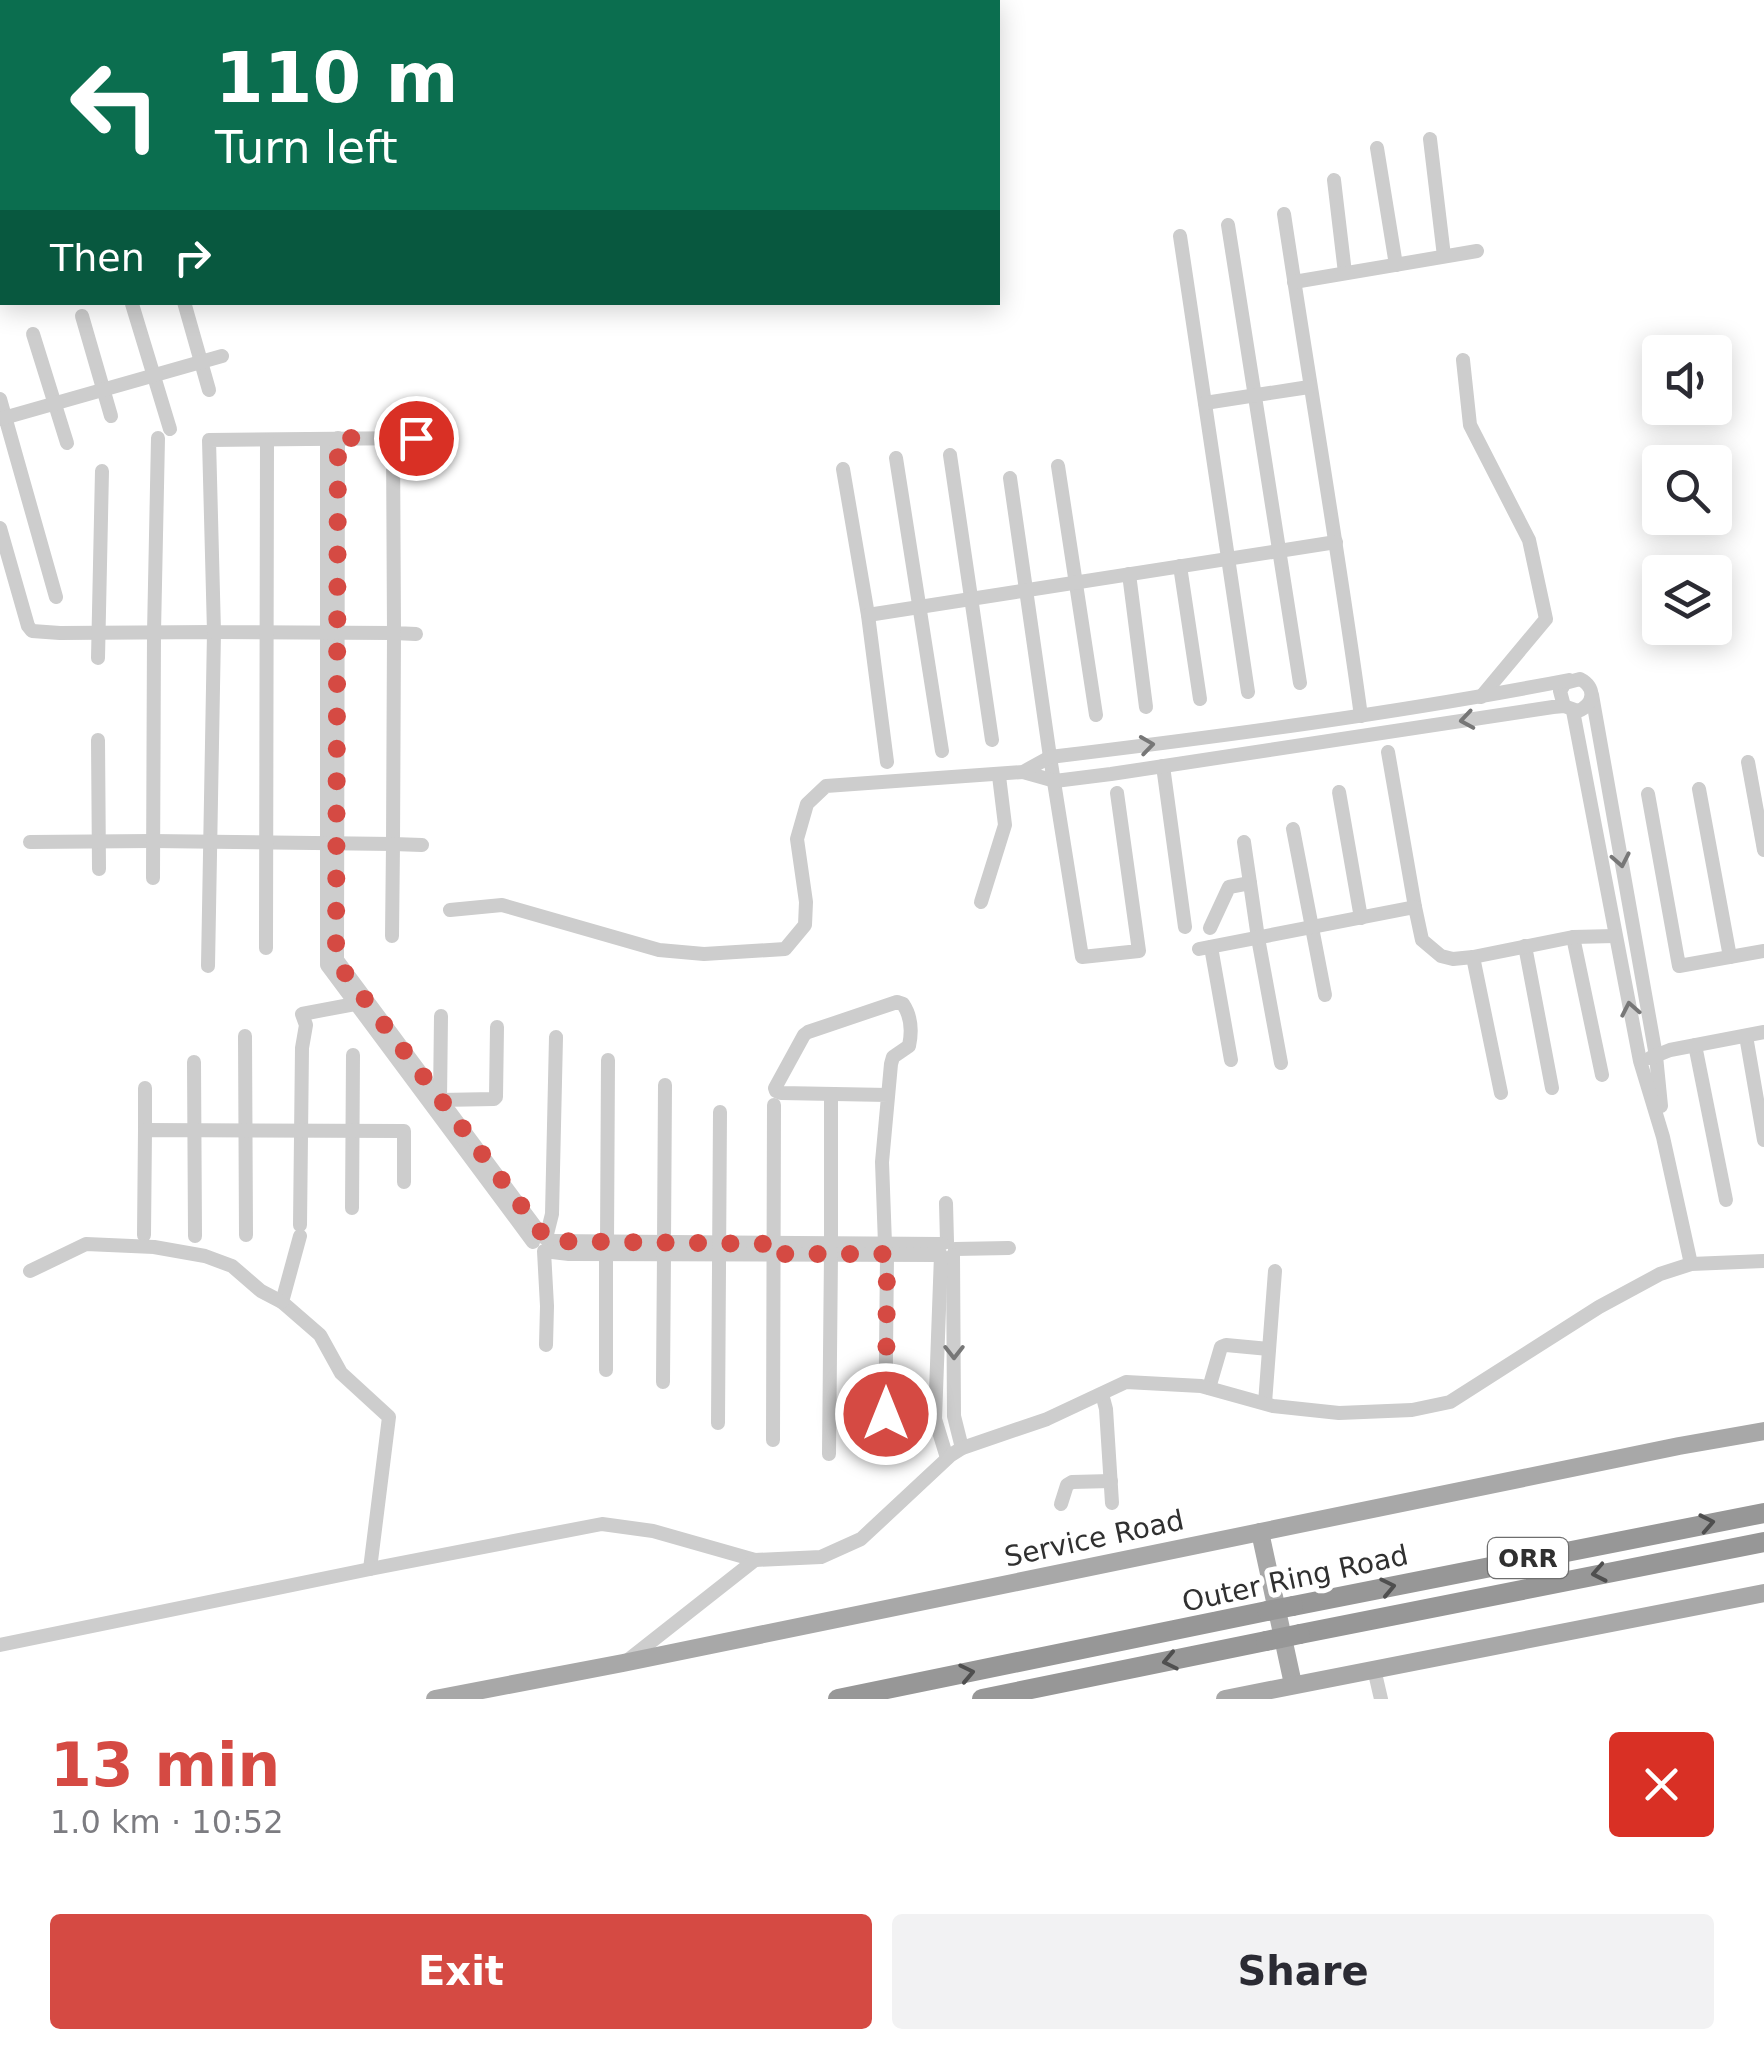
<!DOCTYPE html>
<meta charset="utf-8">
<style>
:root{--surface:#fff;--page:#f2f2f3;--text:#2b2b33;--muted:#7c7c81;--accent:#d54a43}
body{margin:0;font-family:"DejaVu Sans",sans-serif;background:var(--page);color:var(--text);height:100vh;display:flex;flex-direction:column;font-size:38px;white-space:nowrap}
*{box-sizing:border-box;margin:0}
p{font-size:32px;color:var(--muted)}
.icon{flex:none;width:55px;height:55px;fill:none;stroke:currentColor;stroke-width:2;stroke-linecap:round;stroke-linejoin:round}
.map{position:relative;height:1699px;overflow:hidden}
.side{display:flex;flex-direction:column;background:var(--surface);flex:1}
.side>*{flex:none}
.guide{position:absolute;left:0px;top:0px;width:1000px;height:305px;box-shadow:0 5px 25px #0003;background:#0b6e4f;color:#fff;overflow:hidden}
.controls{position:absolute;left:1642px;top:335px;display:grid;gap:20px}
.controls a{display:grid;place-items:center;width:90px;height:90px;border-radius:10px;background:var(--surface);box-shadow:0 5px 25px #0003;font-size:50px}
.pin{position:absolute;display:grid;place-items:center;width:85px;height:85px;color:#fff;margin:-42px;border:5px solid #fff;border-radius:50%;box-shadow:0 2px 10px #0007}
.me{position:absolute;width:110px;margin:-55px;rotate:0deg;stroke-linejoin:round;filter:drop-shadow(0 0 8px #0008)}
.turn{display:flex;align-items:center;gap:35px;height:210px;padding:0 50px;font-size:45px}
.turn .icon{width:130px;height:130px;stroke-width:2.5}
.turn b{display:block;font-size:70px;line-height:85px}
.then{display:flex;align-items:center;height:95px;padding:0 50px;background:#0003;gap:20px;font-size:38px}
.round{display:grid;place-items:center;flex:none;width:105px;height:105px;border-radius:10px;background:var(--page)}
.headline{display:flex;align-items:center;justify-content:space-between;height:170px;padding:0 50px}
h1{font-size:60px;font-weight:600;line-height:75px;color:var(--accent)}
.action{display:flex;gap:20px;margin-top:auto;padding:20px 50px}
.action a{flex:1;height:115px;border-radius:10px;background:var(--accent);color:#fff;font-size:40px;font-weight:600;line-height:115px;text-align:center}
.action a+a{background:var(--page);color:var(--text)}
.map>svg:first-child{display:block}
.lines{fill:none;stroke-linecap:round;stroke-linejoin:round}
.minor{stroke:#cdcdcd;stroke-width:14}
.major{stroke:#a8a8a8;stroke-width:18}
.highway{stroke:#979797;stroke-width:20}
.highway-bridge{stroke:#979797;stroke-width:20}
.oneway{stroke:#777}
.oneway2{stroke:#4f4f4f}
.route{stroke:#d54a43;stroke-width:18;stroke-dasharray:0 32.4}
.labels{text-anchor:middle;stroke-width:10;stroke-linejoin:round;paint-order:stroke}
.shield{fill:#fff;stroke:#6e6e6e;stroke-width:2.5}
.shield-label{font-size:25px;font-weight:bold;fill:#303030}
.street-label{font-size:28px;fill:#303030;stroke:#fff}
</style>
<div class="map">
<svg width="1764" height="1699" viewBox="0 0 1764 1699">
<rect width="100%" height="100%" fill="#fff"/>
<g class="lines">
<g class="minor">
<polyline points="1430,139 1444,256"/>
<polyline points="1377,148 1396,265"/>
<polyline points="1334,180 1345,273"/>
<path d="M 1284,214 C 1309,381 1338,548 1361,716"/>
<polyline points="1228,225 1300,683"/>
<polyline points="1180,236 1248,692"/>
<polyline points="1294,282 1477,251"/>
<polyline points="184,302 209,390"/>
<polyline points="132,304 170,429"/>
<polyline points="82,316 111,416"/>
<polyline points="33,334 67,443"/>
<polyline points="1463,360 1470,425 1529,540 1546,619 1481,697"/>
<polyline points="0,399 56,597"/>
<polyline points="1205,403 1309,387"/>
<polyline points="0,419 222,356"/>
<polyline points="338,438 337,960 543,1237"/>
<polyline points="393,438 394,633 416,634"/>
<polyline points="327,439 327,965 533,1242"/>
<polyline points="950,455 992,740"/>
<polyline points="896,458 942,751"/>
<polyline points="1058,466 1096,715"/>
<polyline points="843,469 868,615 887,762"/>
<polyline points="1010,478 1050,757 1082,957 1139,951 1117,793"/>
<polyline points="0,528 28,626 32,631 60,633 214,632 208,966"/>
<polyline points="1180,566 1200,699"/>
<polyline points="1129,574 1146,707"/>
<polyline points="868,615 1336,542"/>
<polyline points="98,658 102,471"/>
<polyline points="1592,695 1656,1056 1661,1106"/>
<polyline points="1573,711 1640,1061 1663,1137 1691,1264"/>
<polyline points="98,740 99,869"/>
<polyline points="1388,752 1415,907"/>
<polyline points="1748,762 1764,850"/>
<polyline points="1163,766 1185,927"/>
<path d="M 1023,772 L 1055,781 L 1111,774 L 1553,707 L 1564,706 L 1578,711 C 1595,704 1596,687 1580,679 L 1565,683 L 1560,691 L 1564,706"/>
<polyline points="1699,789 1730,957"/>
<polyline points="1339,792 1361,918"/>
<polyline points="1648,794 1679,966 1764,951"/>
<polyline points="1293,829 1325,995"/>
<polyline points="30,842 152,841 393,844 394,633 214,632 209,440 416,438"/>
<polyline points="1244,842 1258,938 1281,1063"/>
<polyline points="153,878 154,633 158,438"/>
<polyline points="981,902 1005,825 999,776"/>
<path d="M 450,910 L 502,905 L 659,950 L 704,954 L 785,949 L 805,925 L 806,902 L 797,839 L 807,804 L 826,786 L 1023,772 L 1050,757 C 1224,736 1398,713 1569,680"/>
<polyline points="1210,928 1229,887 1250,883"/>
<polyline points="392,936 393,844 422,845"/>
<polyline points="1573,937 1602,1075"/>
<polyline points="1525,946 1552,1088"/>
<polyline points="1211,947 1231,1060"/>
<polyline points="266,948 267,440"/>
<polyline points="1199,949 1415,907 1422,940 1441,956 1453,959 1473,957 1573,937 1615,936"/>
<polyline points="1473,957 1501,1093"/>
<polyline points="441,1016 440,1100 494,1099 496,1097 497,1027"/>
<polyline points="245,1036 246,1235"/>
<polyline points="1746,1036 1764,1140"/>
<polyline points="1695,1045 1726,1200"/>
<polyline points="1650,1058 1670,1050 1764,1032"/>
<polyline points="194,1062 195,1236"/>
<polyline points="145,1088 145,1130"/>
<polyline points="946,1203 947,1242"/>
<polyline points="352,1208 353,1055"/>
<polyline points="300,1225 302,1048 306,1025 302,1014 355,1004"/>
<polyline points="144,1235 145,1130 404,1131 404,1182"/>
<polyline points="300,1236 282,1302 320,1335 341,1373 389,1417 370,1569"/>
<polyline points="546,1238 552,1214 556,1037"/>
<polyline points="548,1241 942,1244"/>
<polyline points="607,1243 608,1060"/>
<polyline points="664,1243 665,1085"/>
<polyline points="831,1244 831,1101"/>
<path d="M 885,1244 L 882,1162 L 891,1064 L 893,1057 L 909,1046 C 912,1032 911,1016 903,1004 L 897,1002 L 808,1032 L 804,1035 L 775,1088 L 776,1091 L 781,1093 L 888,1095"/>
<polyline points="955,1249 1009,1248"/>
<polyline points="953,1255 954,1416 962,1448"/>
<polyline points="30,1271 86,1244 154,1247 205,1256 232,1266 261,1291 282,1302"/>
<polyline points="546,1345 547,1306 544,1251 569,1254 941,1255 935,1419 947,1458"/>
<polyline points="606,1370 606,1254"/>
<polyline points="663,1382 664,1254"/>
<polyline points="1209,1388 1221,1347 1226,1345 1269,1349"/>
<polyline points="1102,1394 1106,1409 1112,1503"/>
<polyline points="1265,1403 1275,1271"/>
<polyline points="718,1423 720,1112"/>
<polyline points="773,1440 774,1105"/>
<polyline points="829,1454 831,1254"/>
<polyline points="885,1454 887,1255"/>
<polyline points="1061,1504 1067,1485 1072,1482 1111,1481"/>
<polyline points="0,1645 370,1569 602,1524 653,1531 755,1560 821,1557 861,1539 951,1455 962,1448 1047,1419 1126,1382 1201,1386 1273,1406 1339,1413 1412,1410 1450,1402 1599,1307 1660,1274 1691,1264 1764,1261"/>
<polyline points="628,1660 755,1560"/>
<polyline points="1374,1669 1381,1699"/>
</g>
<g class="major">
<polyline points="1260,1532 1293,1684"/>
<polyline points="435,1699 623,1663 1679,1446 1764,1431"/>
<polyline points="1225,1699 1764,1593"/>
</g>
<g class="highway">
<polyline points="1293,1606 1764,1513"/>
<polyline points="1300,1634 1764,1542"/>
<polyline points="838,1699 1267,1611"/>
<polyline points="982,1699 1266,1641"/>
</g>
<g class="highway-bridge">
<polyline points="1267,1611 1293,1606"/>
<polyline points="1266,1641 1300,1634"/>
</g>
</g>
<defs><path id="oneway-chevron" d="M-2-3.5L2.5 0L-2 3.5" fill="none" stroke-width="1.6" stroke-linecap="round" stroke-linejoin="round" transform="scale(2.5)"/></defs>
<g class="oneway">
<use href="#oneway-chevron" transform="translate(1467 720) rotate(171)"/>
<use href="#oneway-chevron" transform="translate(1147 745) rotate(-8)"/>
<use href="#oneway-chevron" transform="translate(1621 860) rotate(79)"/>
<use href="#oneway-chevron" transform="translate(1630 1009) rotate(-101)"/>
<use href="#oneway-chevron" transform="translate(954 1352) rotate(90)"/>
</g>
<g class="oneway2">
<use href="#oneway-chevron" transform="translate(1707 1523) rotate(-11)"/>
<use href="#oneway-chevron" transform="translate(1599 1573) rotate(169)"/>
<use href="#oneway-chevron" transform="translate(1388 1587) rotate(-12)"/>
<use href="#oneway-chevron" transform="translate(1170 1661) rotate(168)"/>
<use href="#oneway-chevron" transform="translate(967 1673) rotate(-12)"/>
</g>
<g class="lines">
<polyline class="route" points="416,438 338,438 336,953 339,965 548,1241 774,1244 774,1254 887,1254 886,1414"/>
</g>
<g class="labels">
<rect class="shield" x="1488" y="1538" width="80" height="40" rx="8"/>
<g class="shield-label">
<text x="1528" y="1567">ORR</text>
</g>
<g class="street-label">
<text transform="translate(1094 1538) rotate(-12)" y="10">Service Road</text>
<text transform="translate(1295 1578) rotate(-12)" y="10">Outer Ring Road</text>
</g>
</g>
</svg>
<div class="controls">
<a><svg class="icon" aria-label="sound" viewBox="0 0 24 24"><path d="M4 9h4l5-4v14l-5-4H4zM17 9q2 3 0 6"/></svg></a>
<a><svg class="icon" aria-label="search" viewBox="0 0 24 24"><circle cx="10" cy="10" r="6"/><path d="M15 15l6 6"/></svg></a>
<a><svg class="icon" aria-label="layers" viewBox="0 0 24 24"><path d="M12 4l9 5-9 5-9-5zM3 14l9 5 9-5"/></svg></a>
</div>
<div class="pin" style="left:416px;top:438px;background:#d93025"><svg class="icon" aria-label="arrive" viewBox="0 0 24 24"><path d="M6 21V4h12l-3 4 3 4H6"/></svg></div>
<svg class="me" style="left:886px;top:1414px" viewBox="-20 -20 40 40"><circle r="17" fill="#d54a43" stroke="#fff" stroke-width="3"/><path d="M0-11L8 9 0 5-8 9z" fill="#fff"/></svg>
<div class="guide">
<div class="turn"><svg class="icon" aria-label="left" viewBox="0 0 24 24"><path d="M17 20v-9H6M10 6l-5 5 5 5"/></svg><div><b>110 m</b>Turn left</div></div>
<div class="then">Then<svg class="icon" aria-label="right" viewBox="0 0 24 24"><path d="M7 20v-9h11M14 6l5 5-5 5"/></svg></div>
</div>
</div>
<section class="side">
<div class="headline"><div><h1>13 min</h1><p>1.0 km · 10:52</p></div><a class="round" style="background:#d93025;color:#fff"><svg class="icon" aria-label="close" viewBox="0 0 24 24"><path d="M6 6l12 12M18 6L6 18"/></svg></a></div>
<div class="action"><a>Exit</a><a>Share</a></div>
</section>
